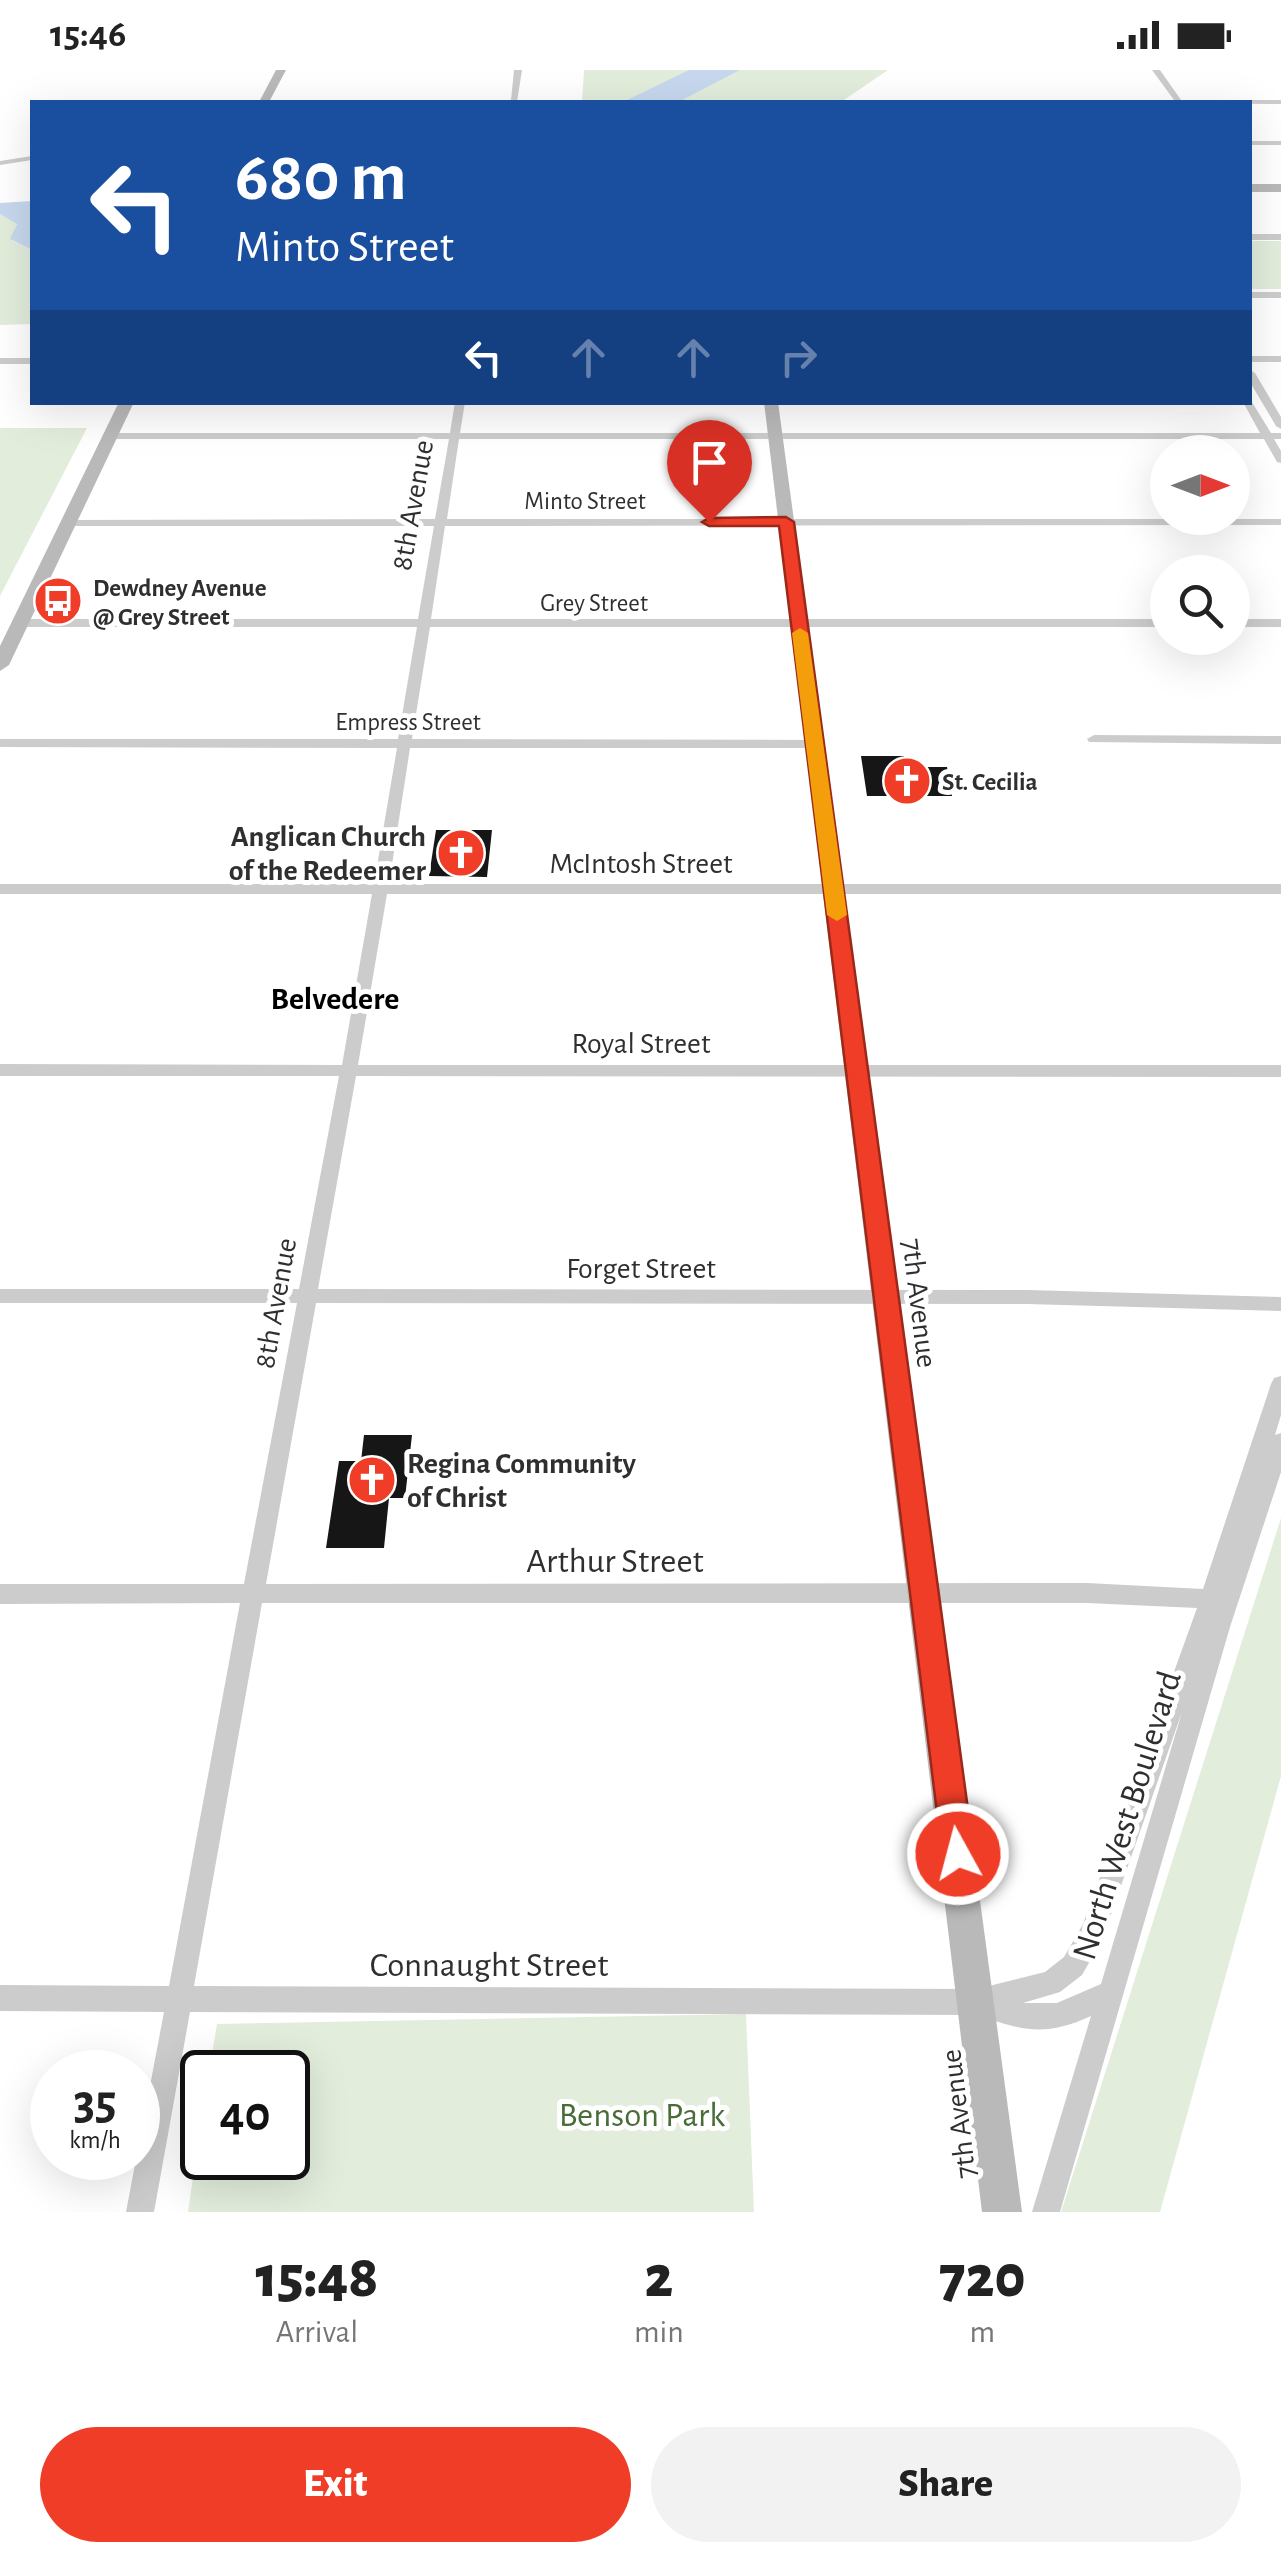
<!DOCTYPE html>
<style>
:root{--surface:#fff;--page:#f2f2f2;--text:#222;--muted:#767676;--accent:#ef3d27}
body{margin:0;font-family:"Alegreya Sans",sans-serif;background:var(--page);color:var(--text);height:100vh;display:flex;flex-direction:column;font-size:38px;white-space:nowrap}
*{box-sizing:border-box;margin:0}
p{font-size:32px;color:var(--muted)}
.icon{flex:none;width:55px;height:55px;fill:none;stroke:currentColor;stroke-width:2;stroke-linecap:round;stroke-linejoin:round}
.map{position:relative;height:2142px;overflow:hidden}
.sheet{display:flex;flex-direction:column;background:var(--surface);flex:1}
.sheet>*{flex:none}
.top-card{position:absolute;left:30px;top:30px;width:1222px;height:305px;border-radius:0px;box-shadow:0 10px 40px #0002;background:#1a4fa0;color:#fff;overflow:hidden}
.needle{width:65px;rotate:90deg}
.tools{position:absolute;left:1150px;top:365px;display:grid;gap:20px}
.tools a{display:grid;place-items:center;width:100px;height:100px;border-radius:50%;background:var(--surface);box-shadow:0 10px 40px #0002;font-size:50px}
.speed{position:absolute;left:30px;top:1980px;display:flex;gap:20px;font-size:50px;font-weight:700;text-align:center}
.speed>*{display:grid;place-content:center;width:130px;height:130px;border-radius:50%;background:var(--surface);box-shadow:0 10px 40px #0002;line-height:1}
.speed small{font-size:25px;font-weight:400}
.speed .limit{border:5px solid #111;border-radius:15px;background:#fff;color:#111}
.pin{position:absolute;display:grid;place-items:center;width:85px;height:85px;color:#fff;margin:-102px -42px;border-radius:50% 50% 50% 0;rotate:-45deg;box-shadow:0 0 10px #0007}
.pin .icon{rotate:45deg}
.me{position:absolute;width:110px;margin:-55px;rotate:353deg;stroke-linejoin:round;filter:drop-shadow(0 0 8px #0008)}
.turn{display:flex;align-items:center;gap:35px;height:210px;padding:0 40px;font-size:45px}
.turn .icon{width:130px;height:130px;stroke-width:2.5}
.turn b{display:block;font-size:70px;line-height:85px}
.lanes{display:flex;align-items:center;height:95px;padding:0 40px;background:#0003;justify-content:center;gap:50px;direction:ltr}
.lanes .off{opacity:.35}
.eta{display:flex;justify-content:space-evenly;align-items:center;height:170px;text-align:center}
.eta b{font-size:60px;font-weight:800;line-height:70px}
.action{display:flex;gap:20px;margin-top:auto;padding:20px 40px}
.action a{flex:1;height:115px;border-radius:60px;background:var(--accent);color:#fff;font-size:40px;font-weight:800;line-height:115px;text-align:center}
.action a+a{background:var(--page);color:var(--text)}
.status{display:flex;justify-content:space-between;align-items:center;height:70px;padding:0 50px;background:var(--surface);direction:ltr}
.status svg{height:28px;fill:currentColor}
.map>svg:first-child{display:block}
.green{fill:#e2eddc}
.water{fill:#c7d8ee}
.building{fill:#161616}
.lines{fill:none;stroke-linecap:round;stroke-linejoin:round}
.street{fill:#ccc;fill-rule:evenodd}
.secondary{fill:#b9b9b9;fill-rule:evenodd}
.route{fill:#ef3d27;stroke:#9b2819;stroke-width:2.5}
.slow{fill:#f59e0b}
.labels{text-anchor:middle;stroke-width:10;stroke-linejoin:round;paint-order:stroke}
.far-street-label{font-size:25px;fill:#2f2f2f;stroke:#fff}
.far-poi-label{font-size:25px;font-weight:bold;fill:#2f2f2f;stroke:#fff;text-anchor:start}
.street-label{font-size:30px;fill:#2f2f2f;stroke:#fff}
.poi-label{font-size:30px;font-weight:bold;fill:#2f2f2f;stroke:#fff;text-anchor:end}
.neighbourhood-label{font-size:32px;font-weight:bold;fill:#000;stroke:#fff}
.near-street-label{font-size:35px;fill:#2f2f2f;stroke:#fff}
.near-park-label{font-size:35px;fill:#486d39;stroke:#fff}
</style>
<div class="status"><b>15:46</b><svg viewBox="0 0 49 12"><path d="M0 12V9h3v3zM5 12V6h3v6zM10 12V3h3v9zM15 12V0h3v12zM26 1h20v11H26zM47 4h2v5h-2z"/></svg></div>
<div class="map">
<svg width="1281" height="2142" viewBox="0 0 1281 2142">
<rect width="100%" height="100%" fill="#fff"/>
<g class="green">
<polygon points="584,0 888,0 841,32 582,32"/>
<polygon points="0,144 17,153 11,170 32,180 32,254 0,255"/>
<rect x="1250" y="171" width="31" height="48"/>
<polygon points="0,358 87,358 0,526"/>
<polygon points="1281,1448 1281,1706 1160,2142 1061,2142"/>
<polygon points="746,1944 754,2142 188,2142 202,2045 202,2088 288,2088 288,2002 209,2002 217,1954"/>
</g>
<g class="water">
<polygon points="689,0 740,0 684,29 685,32 623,32"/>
<polygon points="32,131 32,180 10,169 17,154 0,144 0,133"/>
</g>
<g class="building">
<polygon points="861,686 904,686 907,697 947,697 952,726 867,726"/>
<polygon points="436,760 492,760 487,807 429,806"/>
<polygon points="364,1365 412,1365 405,1428 389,1428 384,1478 326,1478 339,1391 361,1391"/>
</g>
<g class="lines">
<g class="street">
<polygon points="514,0 522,0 517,32 260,32 511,30"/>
<polygon points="1152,0 1160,0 1181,30 1281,30 1281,34 1072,32 1174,30"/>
<polygon points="907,30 948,30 952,32 904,32"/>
<rect x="1250" y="71" width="31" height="4"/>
<polygon points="32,86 32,90 0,95 0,91"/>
<rect x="1250" y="164" width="31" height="6"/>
<rect x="1250" y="222" width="31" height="6"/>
<rect x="1250" y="286" width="31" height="6"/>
<rect x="0" y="288" width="32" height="6"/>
<polygon points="1250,300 1255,303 1281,347 1281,359 1276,356 1250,312"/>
<path d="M 1250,329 L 1271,363 L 1281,363 L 1281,369 L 1274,369 L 1281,381 L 1281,393 L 1277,392 L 1264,369 L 459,369 L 447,449 L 1281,449 L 1281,455 L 445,456 L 431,549 L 1168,549 L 1168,557 L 430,557 L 412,669 L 815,670 L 822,674 L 815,678 L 410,678 L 389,814 L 1281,814 L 1281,824 L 387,824 L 358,995 L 1281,995 L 1281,1007 L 356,1006 L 318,1219 L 1027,1220 L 1281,1227 L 1281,1241 L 1027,1234 L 316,1233 L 266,1514 L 1087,1513 L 1203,1519 L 1271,1314 L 1274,1308 L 1281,1306 L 1281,1345 L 1275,1365 L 1281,1363 L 1281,1402 L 1230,1557 L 1060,2142 L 1032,2142 L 1091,1946 C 1045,1967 1023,1961 978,1945 L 190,1942 L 154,2142 L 126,2142 L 164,1942 L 0,1941 L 0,1915 L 169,1916 L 240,1533 L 0,1534 L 0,1514 L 244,1514 L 297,1233 L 0,1233 L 0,1219 L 299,1219 L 339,1006 L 0,1006 L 0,994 L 342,995 L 372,824 L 0,824 L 0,814 L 374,814 L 397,678 L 0,677 L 0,669 L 398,669 L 417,557 L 21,557 L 15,553 L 21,549 L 418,549 L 434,456 L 68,456 L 62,453 L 68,450 L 435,449 L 449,369 L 111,369 L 106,366 L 111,363 L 450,363 L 455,332 L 465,332 L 460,363 L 1260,363 L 1243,332 L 1250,332 ZM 262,1533 L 1087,1533 L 1197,1538 L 1083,1854 L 1064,1887 L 1045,1902 L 977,1919 L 194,1916 ZM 1182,1642 L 1101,1914 L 1057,1933 L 1023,1933 L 1060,1922 L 1082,1905 L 1102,1870 Z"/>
<rect x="1232" y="549" width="49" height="8"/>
<polygon points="1094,665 1281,666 1281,674 1089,672 1087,669"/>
</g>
<g class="secondary">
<polygon points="276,0 286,0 269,32 259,32"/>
<rect x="1250" y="114" width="31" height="8"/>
<polygon points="119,332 134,332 9,595 0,601 0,576"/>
<polygon points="764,332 778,332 1022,2142 982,2142"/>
</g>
</g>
<polygon class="route" points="786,447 794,452 974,1784 969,1795 958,1799 947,1795 942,1784 779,456 709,456 702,452 709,448"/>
<polygon class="slow" points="800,558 808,563 847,845 837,851 827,845 792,563"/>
<defs>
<g id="bus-disc" transform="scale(2.5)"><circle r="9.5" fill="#ef3d27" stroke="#fff"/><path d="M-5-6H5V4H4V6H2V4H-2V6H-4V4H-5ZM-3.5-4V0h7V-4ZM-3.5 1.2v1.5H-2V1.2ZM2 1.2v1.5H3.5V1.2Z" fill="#fff"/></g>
<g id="church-disc" transform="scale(2.5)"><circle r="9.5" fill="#ef3d27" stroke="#fff"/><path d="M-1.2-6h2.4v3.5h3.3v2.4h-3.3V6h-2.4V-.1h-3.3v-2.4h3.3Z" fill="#fff"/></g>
</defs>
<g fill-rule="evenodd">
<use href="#bus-disc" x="58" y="531"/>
<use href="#church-disc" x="907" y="711"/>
<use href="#church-disc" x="461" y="783"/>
<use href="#church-disc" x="372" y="1410"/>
</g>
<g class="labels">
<g class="far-street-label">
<text x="585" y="439">Minto Street</text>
<text x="594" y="541">Grey Street</text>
<text x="408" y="660">Empress Street</text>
</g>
<g class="far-poi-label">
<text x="93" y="526">Dewdney Avenue<tspan x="93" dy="29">@ Grey Street</tspan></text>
<text x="942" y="720">St. Cecilia</text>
</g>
<g class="street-label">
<text transform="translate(412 435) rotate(-80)" y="10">8th Avenue</text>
<text x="641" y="803">McIntosh Street</text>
<text x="641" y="983">Royal Street</text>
<text x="641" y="1208">Forget Street</text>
<text transform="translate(275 1233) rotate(-80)" y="10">8th Avenue</text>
<text transform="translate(920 1233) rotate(83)" y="10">7th Avenue</text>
<text transform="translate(958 2044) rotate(-97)" y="10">7th Avenue</text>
</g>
<g class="poi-label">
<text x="426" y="776">Anglican Church<tspan x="426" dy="34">of the Redeemer</tspan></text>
<text x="407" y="1403" text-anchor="start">Regina Community<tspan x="407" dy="34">of Christ</tspan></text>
</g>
<g class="neighbourhood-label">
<text x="335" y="939">Belvedere</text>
</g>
<g class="near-street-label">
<text x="615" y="1502">Arthur Street</text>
<text transform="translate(1126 1745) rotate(-73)" y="12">North West Boulevard</text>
<text x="489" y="1906">Connaught Street</text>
</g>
<g class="near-park-label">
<text x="642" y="2056">Benson Park</text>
</g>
</g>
</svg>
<div class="tools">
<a><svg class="needle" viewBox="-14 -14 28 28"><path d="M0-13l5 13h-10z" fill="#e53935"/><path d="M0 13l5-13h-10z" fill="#767676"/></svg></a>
<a><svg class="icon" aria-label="search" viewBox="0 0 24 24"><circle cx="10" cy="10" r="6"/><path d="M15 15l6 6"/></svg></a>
</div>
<div class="speed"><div>35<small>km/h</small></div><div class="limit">40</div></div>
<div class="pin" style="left:709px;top:452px;background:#d93025"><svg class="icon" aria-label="arrive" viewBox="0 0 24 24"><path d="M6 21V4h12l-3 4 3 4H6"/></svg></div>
<svg class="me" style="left:958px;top:1784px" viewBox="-20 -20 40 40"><circle r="17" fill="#ef3d27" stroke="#fff" stroke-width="3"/><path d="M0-11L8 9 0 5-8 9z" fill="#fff"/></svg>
<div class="top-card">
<div class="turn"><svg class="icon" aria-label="left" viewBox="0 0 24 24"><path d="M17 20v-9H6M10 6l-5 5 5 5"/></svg><div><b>680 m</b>Minto Street</div></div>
<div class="lanes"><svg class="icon" aria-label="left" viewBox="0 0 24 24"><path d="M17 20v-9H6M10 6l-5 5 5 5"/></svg><svg class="icon off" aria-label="ahead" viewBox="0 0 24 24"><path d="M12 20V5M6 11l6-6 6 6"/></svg><svg class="icon off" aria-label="ahead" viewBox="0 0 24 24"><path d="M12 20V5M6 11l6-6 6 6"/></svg><svg class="icon off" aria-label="right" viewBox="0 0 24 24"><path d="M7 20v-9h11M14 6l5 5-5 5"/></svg></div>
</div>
</div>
<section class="sheet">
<div class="eta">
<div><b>15:48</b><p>Arrival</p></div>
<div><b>2</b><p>min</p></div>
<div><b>720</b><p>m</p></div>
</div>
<div class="action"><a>Exit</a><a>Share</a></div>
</section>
